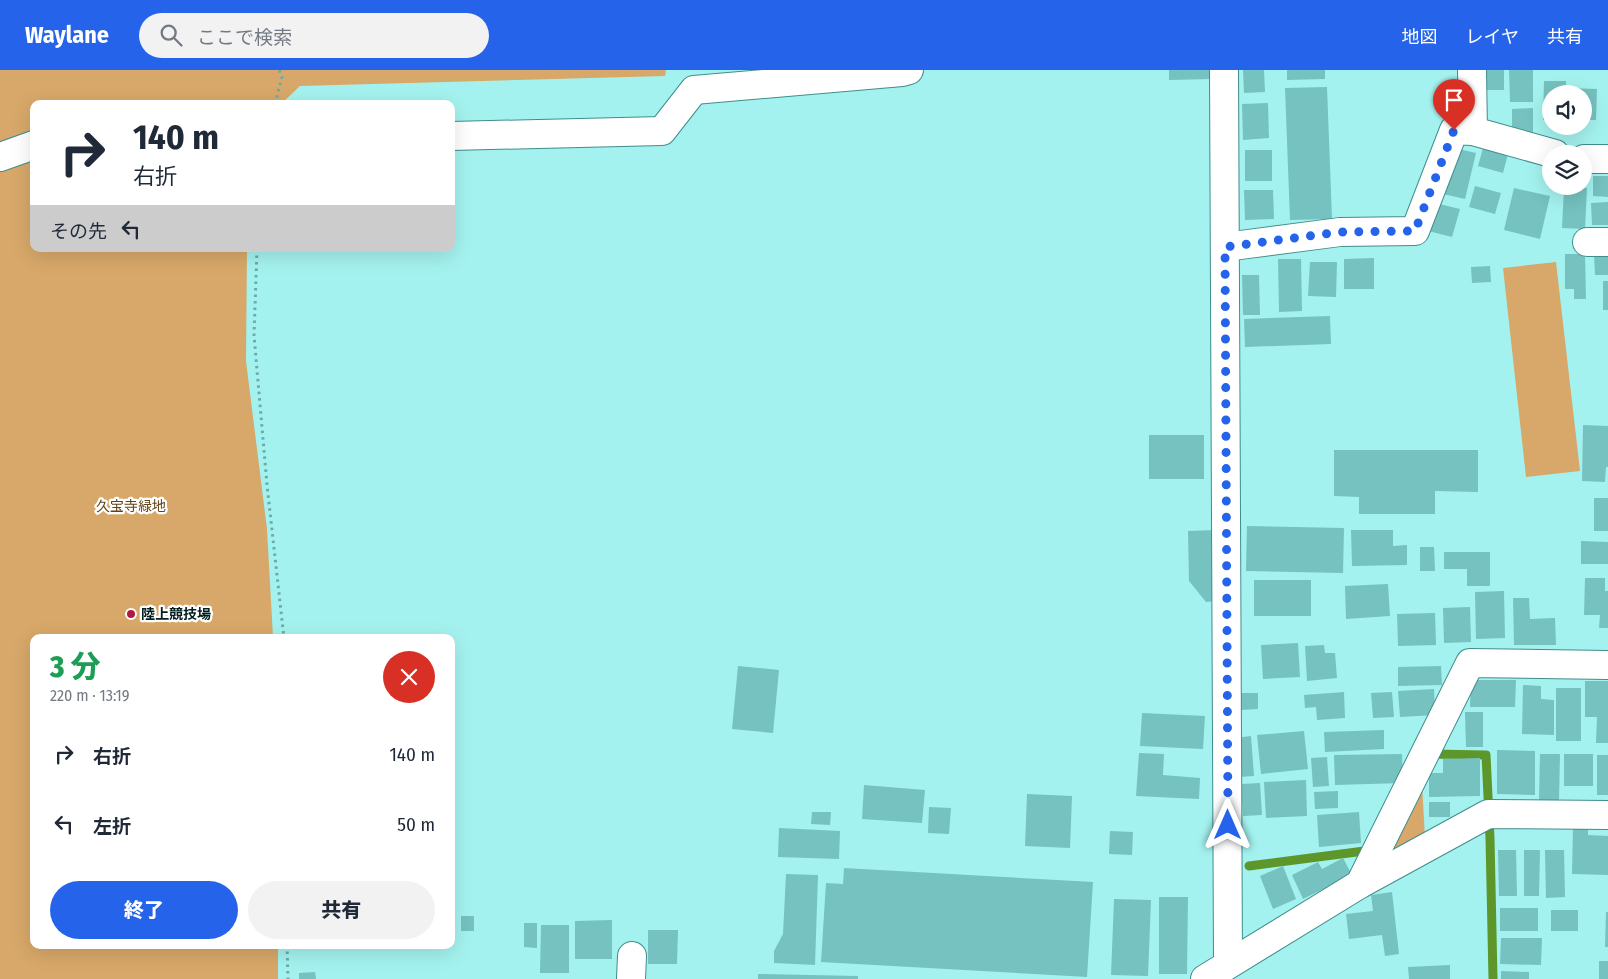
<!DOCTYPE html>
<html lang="ja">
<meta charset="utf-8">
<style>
:root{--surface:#fff;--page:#f2f2f3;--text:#1f2937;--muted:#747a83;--accent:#2563eb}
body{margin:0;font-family:"Fira Sans Condensed","Noto Sans JP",sans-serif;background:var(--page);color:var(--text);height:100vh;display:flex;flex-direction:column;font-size:19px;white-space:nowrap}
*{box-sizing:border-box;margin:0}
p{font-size:16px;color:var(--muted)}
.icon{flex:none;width:28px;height:28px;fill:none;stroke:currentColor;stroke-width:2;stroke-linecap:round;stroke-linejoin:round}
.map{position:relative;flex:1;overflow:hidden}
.side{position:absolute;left:30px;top:564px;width:425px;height:315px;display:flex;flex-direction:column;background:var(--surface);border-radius:10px;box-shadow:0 5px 20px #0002}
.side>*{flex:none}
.top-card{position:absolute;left:30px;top:30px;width:425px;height:152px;border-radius:10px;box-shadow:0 5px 20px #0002;background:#fff;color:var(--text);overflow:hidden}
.buttons{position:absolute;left:1542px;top:15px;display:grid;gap:10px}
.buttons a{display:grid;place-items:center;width:50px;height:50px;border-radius:50%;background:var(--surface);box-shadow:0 5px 20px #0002;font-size:25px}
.pin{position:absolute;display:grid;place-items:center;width:42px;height:42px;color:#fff;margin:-51px -21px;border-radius:50% 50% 50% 0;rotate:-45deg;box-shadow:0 0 5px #0007}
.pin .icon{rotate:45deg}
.me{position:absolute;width:55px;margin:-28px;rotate:0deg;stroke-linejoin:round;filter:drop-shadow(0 0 4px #0008)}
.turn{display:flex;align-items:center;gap:18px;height:105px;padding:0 20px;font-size:22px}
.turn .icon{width:65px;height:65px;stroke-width:2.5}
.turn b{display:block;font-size:35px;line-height:42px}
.then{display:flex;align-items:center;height:48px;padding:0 20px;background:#0003;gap:10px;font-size:19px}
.round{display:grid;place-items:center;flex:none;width:52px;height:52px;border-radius:26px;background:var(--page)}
.head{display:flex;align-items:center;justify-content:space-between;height:85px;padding:0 20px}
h1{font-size:30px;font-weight:800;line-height:38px;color:#1e9e55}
.action{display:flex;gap:10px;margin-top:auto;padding:10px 20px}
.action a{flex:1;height:58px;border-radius:30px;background:var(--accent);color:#fff;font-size:20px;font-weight:800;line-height:58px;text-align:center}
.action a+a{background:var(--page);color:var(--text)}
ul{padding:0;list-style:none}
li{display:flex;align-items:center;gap:15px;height:70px;padding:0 20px}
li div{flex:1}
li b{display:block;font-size:19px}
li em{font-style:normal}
header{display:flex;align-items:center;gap:30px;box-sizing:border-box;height:70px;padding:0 25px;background:var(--accent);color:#fff}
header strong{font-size:24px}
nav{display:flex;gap:28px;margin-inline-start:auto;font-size:18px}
.search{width:350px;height:45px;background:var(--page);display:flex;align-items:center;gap:12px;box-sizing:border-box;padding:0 18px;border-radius:28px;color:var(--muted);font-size:19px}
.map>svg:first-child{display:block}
.green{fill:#d7a869}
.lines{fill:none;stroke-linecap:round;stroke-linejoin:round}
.stream{stroke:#5d972b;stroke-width:9}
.building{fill:#75c2c0}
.minor-casing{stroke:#3f8e8c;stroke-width:30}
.path{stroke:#6caaa7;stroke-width:3;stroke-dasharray:2.5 4;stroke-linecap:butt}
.minor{stroke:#fff;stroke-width:28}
.route{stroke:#2563eb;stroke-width:9;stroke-dasharray:0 16.2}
.poi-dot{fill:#ae1a41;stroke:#fff;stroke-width:2}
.labels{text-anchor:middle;stroke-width:4.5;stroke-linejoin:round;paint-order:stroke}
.park-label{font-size:14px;fill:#614317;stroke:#fff}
.poi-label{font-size:14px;font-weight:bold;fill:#001e1d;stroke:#fff;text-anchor:start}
</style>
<header>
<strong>Waylane</strong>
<div class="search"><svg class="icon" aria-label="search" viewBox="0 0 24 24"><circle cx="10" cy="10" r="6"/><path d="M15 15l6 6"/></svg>ここで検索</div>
<nav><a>地図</a><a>レイヤ</a><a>共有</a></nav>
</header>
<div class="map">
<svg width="1608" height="909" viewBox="0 0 1608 909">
<rect width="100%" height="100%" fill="#a4f2ef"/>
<g class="green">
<polygon points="0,0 666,0 665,6 300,16 281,34 34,34 34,179 247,179 246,291 267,459 273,567 34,568 34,875 278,875 278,909 0,909"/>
<polygon points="1556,192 1580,401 1526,407 1503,198"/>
<polygon points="1422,714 1425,768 1388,786"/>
</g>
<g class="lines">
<g class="stream">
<polyline points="1431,688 1433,684 1486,685 1490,768 1493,909"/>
<polyline points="1249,796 1372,780"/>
</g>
</g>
<g class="building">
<polygon points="1169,0 1212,0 1212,9 1169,10"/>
<polygon points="1243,0 1264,0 1265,22 1244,23"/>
<polygon points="1287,0 1325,0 1325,9 1287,10"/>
<rect x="1482" y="0" width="22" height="20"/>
<polygon points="1509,0 1533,0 1533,32 1510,32"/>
<polygon points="1544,11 1566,11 1566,18 1597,19 1596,50 1584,50 1584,24 1551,24 1551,50 1543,50"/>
<polygon points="1327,17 1332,149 1290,150 1285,18"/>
<polygon points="1268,33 1269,68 1243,70 1242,34"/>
<polygon points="1533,38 1533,64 1512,64 1512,39"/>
<polygon points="1454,78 1476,83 1465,129 1443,124"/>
<polygon points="1483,78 1508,84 1503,103 1478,96"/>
<rect x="1245" y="80" width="27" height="31"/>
<polygon points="1593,106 1608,106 1608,127 1593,126"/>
<polygon points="1475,116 1501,123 1495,144 1469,137"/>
<polygon points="1564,117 1587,118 1585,159 1562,158"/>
<polygon points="1514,118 1550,126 1540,169 1504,160"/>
<polygon points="1244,120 1273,120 1274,149 1245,150"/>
<polygon points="1608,132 1608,155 1592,155 1591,133"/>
<polygon points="1435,133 1460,139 1452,167 1428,161"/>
<polygon points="1594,183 1608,183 1608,205 1595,205"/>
<polygon points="1565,184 1585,184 1586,229 1574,229 1574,219 1565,219"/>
<polygon points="1374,188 1374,219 1344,219 1344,189"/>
<polygon points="1278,189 1301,189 1302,241 1279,242"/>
<polygon points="1310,192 1337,192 1336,227 1308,226"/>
<polygon points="1490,196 1491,212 1472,213 1471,197"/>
<polygon points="1242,205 1259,205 1260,245 1243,245"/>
<rect x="1603" y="211" width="5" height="29"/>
<polygon points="1330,246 1331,274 1245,277 1244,249"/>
<polygon points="1583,355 1608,356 1608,397 1606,397 1605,412 1582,411"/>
<rect x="1149" y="365" width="55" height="44"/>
<polygon points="1334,380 1478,380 1478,422 1435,421 1435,444 1359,444 1359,427 1334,426"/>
<rect x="1594" y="428" width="14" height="33"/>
<polygon points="1247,456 1344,458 1343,503 1246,501"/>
<polygon points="1216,460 1217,531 1206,532 1189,511 1188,461"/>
<polygon points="1351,460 1393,460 1393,476 1407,475 1407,495 1352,496"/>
<polygon points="1581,471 1608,472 1608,494 1581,494"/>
<polygon points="1420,477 1434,477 1435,501 1420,501"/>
<polygon points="1444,482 1490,482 1490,516 1467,516 1467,499 1444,499"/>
<polygon points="1585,508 1605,508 1605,521 1608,521 1608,558 1599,558 1600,545 1584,545"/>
<rect x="1254" y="510" width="57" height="36"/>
<polygon points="1388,514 1390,546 1346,549 1345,516"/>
<polygon points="1504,521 1505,568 1476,569 1475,522"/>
<polygon points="1513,528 1529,528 1530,549 1555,548 1556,575 1514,575"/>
<polygon points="1470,537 1471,572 1444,573 1443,538"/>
<polygon points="1435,543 1436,575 1398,576 1397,544"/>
<polygon points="1298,573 1300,607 1263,609 1261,575"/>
<polygon points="1324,575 1325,583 1335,583 1337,608 1307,611 1305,576"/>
<polygon points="738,596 779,600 773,663 732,659"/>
<polygon points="1441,596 1442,615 1398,616 1398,597"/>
<polygon points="1471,610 1516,610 1515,637 1470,637"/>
<polygon points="1585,611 1608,611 1608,673 1596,673 1597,647 1585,647"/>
<polygon points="1523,615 1541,616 1541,629 1554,630 1554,665 1522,664"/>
<rect x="1556" y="618" width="25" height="53"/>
<polygon points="1434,619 1435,645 1400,647 1398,621"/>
<polygon points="1344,622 1345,648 1317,650 1316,637 1305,638 1304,625"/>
<polygon points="1392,622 1394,647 1373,648 1371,623"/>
<polygon points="1239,623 1258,623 1258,639 1240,640"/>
<polygon points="1465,642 1483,642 1483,677 1466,677"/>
<polygon points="1142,643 1205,646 1203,679 1140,676"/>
<polygon points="1384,660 1384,679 1325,682 1324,662"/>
<polygon points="1304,661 1308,699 1261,704 1257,665"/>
<polygon points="1251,666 1254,706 1239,707 1235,668"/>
<polygon points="1497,680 1535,681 1535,725 1497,724"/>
<polygon points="1139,683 1164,684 1163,705 1200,708 1199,729 1136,726"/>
<polygon points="1402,684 1403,713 1335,715 1334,685"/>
<polygon points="1540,684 1560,684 1559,730 1539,730"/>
<rect x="1564" y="684" width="29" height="32"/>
<rect x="1597" y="685" width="11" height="40"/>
<polygon points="1327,687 1329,716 1313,717 1311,688"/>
<polygon points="1480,688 1480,726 1429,727 1429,703 1443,703 1443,689"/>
<polygon points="1306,710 1307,746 1266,748 1264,712"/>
<polygon points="1260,713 1262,745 1243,746 1241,714"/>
<polygon points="864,715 925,720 922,753 862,749"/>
<polygon points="1338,721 1338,738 1315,739 1314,722"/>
<polygon points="1027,724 1072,726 1070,778 1025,776"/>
<rect x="1429" y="732" width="21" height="15"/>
<polygon points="929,737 951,738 949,764 928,763"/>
<polygon points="812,742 831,742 830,755 811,754"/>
<polygon points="1359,742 1361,773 1319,777 1317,745"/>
<polygon points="1573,757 1588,757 1588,765 1608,766 1608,805 1572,804"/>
<polygon points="779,758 840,761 839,789 778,787"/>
<polygon points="1110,761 1133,762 1132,785 1109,784"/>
<polygon points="1498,780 1516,780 1517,826 1499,826"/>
<polygon points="1524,780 1540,780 1539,826 1524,826"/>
<polygon points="1545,780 1564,780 1565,827 1546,828"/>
<polygon points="1343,788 1352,805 1303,829 1292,805 1318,792 1322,799"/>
<polygon points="1283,796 1296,829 1273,839 1260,806"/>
<polygon points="844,798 1093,812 1087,907 821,892 826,813 843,814"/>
<polygon points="786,804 818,805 815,895 774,893 774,881 783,864"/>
<polygon points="1392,822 1399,884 1385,886 1382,865 1349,869 1346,844 1373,841 1371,825"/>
<polygon points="1159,827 1188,827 1187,904 1159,904"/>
<polygon points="1114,829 1151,830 1148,906 1111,905"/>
<rect x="1500" y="838" width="38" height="23"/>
<rect x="1551" y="840" width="27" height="21"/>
<polygon points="1606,842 1608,842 1608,877 1605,877"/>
<rect x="461" y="846" width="13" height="15"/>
<polygon points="612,850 612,889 575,889 575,851"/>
<polygon points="524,853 537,853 537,878 524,877"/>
<polygon points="541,855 569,855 569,903 540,903"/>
<polygon points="648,860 678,860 677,894 648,894"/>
<polygon points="1501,868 1542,868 1541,895 1500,894"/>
<rect x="1599" y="891" width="9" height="18"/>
<polygon points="1450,895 1450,909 1409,909 1408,897"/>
<polygon points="1501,901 1529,902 1529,909 1501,909"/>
<polygon points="315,902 316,909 299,909 299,903"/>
<polygon points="758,904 858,906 858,909 758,909"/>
</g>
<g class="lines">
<g class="minor-casing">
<g id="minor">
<polyline points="1224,0 1228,894"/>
<polyline points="1472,0 1473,61 1555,84"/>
<polyline points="451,66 662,61 694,20 902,2 909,0"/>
<polyline points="0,87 34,75"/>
<polyline points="1584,89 1608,89"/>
<polyline points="1587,172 1608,172"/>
<polyline points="1225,177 1340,162 1415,161 1454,60 1473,61"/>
<polyline points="1360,814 1470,593 1608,595"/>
<polyline points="631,909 632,886"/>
<polyline points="1205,909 1360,814 1488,744 1608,745"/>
</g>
</g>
<g class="path">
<polyline points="275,34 282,7 279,0"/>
<polyline points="257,179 254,265 267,415 284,568"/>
<polyline points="287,875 288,909"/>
</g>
<use href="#minor" class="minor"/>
</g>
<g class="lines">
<polyline class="route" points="1228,755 1225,177 1340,162 1415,161 1454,60"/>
</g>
<circle class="poi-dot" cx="131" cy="544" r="5"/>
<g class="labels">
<g class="park-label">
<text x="131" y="441">久宝寺緑地</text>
</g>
<g class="poi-label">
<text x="141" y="549">陸上競技場</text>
</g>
</g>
</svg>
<div class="buttons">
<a><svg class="icon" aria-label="sound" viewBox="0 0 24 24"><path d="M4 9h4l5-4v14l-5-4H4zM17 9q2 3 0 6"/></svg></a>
<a><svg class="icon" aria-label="layers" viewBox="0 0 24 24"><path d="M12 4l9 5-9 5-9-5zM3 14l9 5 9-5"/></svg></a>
</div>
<div class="pin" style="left:1454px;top:60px;background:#d93025"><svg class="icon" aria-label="arrive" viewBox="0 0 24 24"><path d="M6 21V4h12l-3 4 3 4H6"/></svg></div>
<svg class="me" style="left:1228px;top:755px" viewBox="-20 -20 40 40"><path d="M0-17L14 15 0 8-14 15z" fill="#2563eb" stroke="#fff" stroke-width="4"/></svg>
<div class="top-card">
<div class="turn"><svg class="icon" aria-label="right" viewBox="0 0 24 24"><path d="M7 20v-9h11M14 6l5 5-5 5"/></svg><div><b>140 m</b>右折</div></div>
<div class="then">その先<svg class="icon" aria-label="left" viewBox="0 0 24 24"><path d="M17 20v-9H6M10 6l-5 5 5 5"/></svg></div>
</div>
<section class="side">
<div class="head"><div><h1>3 分</h1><p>220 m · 13:19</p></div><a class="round" style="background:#d93025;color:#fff"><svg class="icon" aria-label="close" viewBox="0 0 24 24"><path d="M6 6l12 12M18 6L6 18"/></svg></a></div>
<ul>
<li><svg class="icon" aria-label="right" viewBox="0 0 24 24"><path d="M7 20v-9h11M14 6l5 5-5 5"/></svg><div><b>右折</b></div><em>140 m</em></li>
<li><svg class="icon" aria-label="left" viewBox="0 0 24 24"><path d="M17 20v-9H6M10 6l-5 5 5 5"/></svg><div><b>左折</b></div><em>50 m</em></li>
</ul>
<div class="action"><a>終了</a><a>共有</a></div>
</section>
</div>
